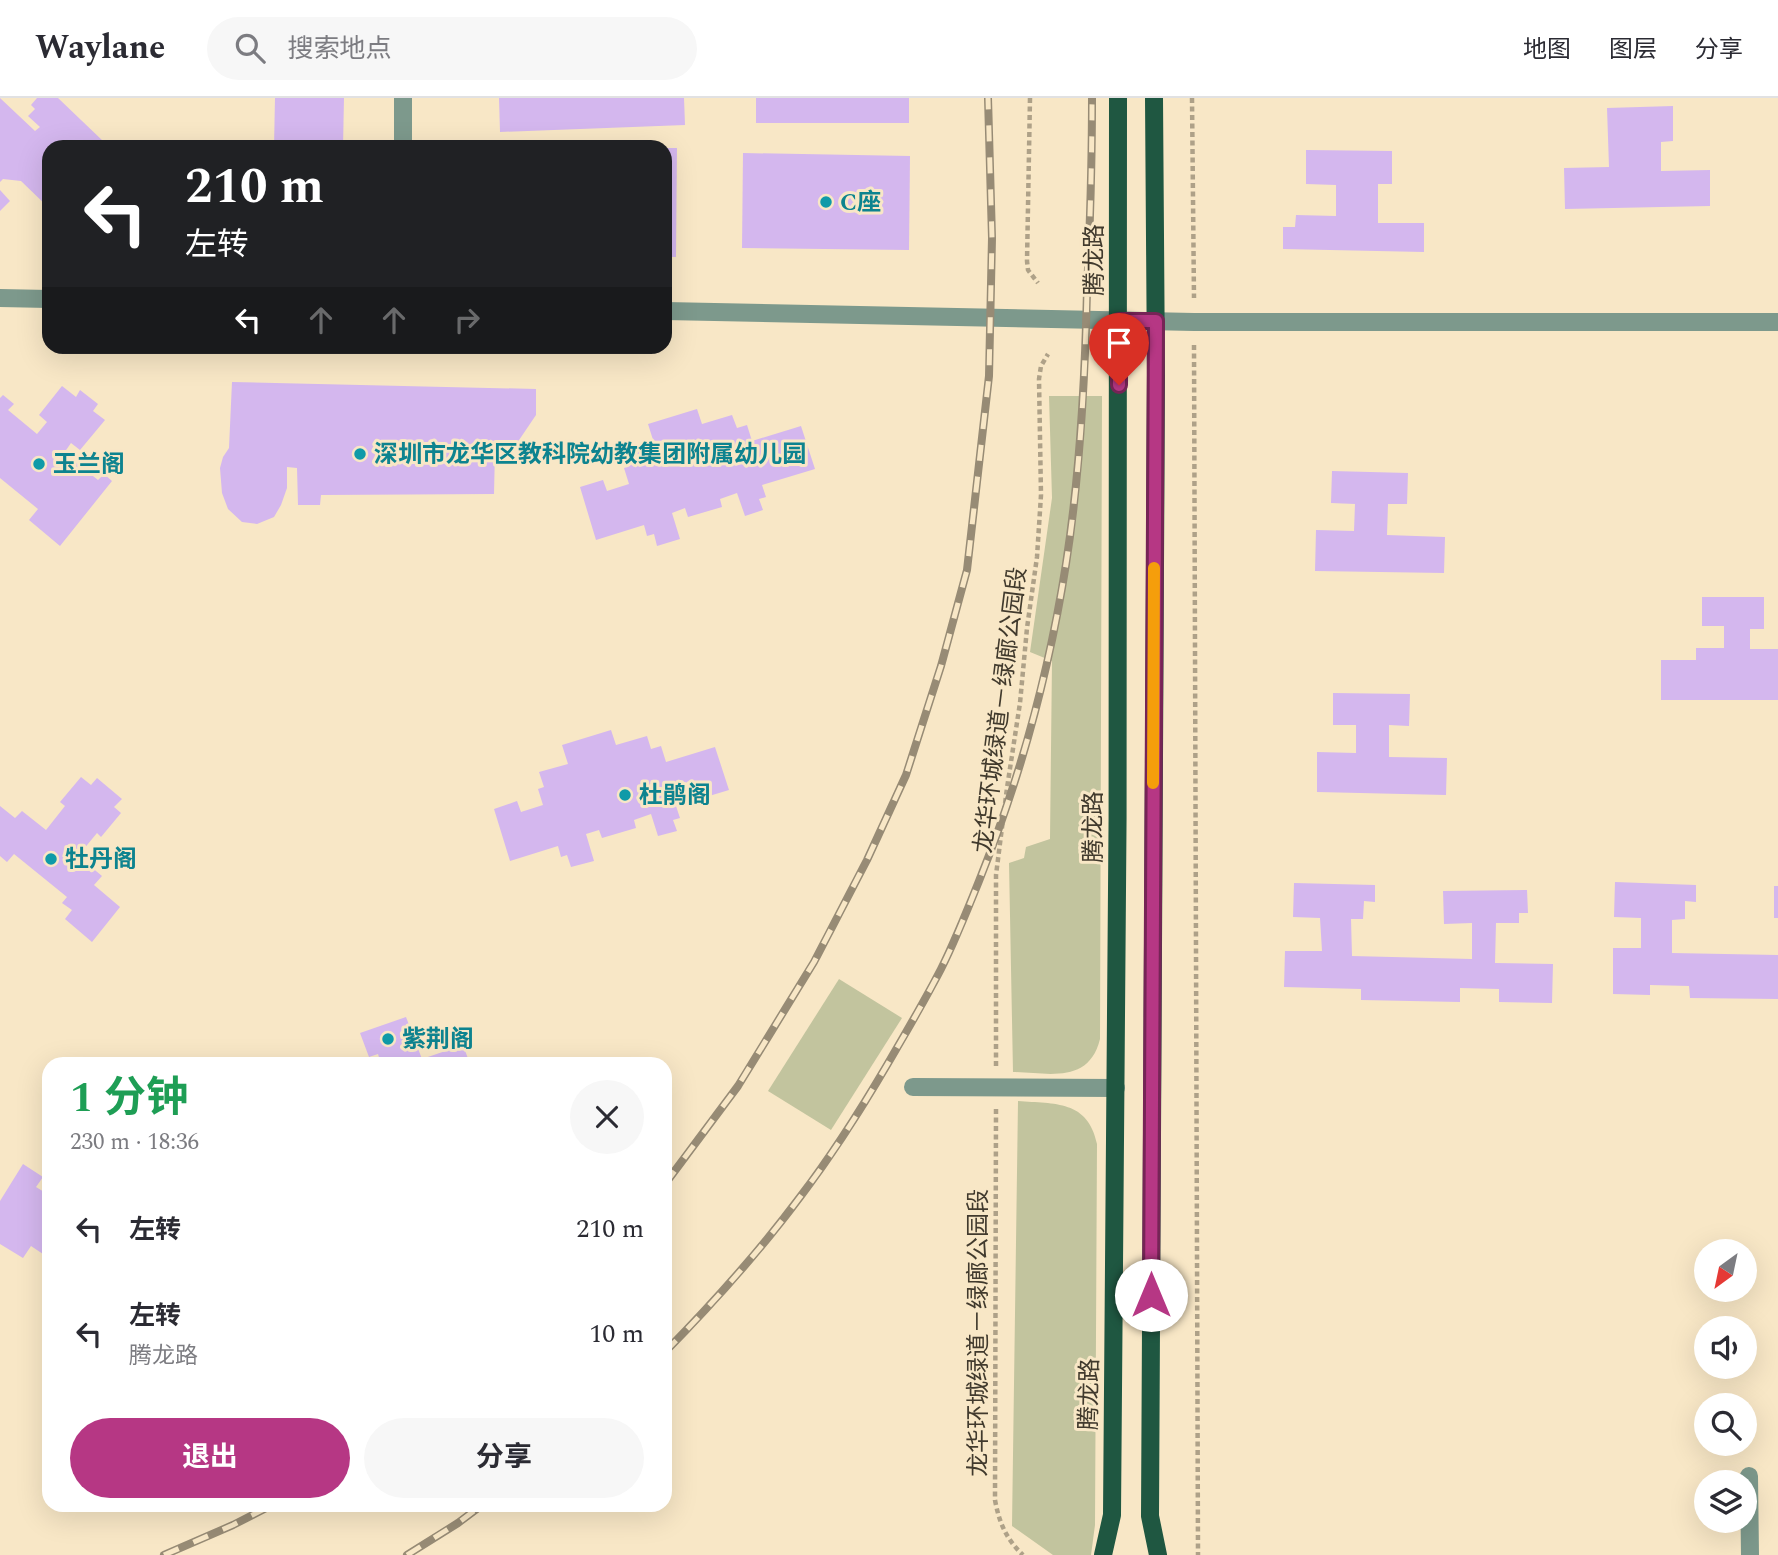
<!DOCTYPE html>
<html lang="zh">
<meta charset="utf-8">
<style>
:root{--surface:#fff;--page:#f7f7f7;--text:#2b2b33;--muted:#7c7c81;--line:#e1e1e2;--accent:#b63784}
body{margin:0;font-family:Spectral,"Noto Sans SC",serif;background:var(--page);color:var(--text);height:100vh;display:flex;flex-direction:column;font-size:26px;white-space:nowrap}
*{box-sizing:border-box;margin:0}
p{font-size:23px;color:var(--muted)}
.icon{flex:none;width:38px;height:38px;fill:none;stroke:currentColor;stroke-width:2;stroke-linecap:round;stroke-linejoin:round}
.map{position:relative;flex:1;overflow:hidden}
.panel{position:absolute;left:42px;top:959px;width:630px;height:455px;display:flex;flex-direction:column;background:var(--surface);border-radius:21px;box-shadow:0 7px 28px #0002}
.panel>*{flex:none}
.top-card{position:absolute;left:42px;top:42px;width:630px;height:214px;border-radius:21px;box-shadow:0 7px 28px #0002;background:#202124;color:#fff;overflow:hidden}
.needle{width:46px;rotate:213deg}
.controls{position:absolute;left:1694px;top:1141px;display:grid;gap:14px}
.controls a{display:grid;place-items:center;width:63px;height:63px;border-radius:50%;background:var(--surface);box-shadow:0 7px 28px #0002;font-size:35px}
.pin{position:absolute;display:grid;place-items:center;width:60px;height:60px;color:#fff;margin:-72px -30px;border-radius:50% 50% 50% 0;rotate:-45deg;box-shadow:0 0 7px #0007}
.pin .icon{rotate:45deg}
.me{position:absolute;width:77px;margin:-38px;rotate:0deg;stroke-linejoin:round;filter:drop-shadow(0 0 5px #0008)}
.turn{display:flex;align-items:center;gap:24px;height:147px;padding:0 28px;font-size:32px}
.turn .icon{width:91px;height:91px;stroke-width:2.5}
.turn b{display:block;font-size:49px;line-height:60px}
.lanes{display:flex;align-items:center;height:66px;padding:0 28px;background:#0003;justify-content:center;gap:35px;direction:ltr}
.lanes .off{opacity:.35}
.round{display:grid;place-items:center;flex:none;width:74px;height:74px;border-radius:37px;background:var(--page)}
.head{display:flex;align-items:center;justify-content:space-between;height:119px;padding:0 28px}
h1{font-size:42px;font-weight:700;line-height:52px;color:#1e9e55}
.primary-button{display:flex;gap:14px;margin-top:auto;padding:14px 28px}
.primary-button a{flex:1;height:80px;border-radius:42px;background:var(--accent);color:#fff;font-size:28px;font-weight:700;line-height:80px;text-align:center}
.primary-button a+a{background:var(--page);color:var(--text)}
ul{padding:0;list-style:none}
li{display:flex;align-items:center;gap:21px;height:105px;padding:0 28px}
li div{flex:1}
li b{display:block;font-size:26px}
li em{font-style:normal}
header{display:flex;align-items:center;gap:42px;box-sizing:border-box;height:98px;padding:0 35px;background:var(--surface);border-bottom:2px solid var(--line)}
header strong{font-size:33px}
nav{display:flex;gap:38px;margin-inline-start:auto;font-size:24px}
.search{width:490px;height:63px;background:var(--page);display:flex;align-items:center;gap:18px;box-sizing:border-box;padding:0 24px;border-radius:38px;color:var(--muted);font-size:26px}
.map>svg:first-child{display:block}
.green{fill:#c2c49e}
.building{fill:#d4b7ee}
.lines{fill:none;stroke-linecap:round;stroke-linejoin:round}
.path{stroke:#aea188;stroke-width:4.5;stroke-dasharray:5 3.5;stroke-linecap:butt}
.minor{stroke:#7d998c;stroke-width:18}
.major{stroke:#1f5741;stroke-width:18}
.rail-casing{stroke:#978b75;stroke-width:8}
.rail{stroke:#f8e7c6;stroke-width:5;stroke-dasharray:16;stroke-linecap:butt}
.route-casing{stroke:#762456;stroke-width:18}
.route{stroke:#b63784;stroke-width:12}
.slow{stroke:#f59e0b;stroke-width:12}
.culture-dot{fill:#0f9aa8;stroke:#f8e7c6;stroke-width:2.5}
.labels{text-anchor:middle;stroke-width:6;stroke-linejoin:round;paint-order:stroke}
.culture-label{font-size:24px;font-weight:bold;fill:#0d838f;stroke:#f8e7c6;text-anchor:start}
.street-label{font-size:24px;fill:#413a2d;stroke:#f8e7c6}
</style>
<header>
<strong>Waylane</strong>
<div class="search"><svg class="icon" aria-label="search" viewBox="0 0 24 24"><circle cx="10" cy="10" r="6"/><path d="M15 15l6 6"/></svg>搜索地点</div>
<nav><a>地图</a><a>图层</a><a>分享</a></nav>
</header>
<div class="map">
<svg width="1778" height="1457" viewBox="0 0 1778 1457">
<rect width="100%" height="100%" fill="#f8e7c6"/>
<g class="green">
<path d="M 1049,298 L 1102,298 L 1100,941 C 1089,986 1049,975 1013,974 L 1009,765 L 1024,760 L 1026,749 L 1050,741 L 1052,563 L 1030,554 L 1052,400 Z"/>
<polygon points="839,881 902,920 831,1032 768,993"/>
<path d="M 1018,1003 C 1055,1006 1088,1002 1097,1046 L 1095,1427 L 1091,1457 L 1053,1457 L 1012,1428 Z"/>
</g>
<g class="building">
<polygon points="0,0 35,33 40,29 28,18 35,11 31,7 37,0 58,0 104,44 99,49 49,49 49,65 47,67 49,69 49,110 21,83 3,81 0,84"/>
<polygon points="275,0 344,0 343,49 274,49"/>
<polygon points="499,0 684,0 685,27 500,34"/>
<rect x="756" y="0" width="153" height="25"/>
<polygon points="1673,8 1673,43 1661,44 1661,73 1710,72 1710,108 1565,111 1564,70 1609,69 1607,10"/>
<polygon points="665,50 677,50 676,159 665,159"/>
<polygon points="1306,52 1392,53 1392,86 1378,86 1378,125 1424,125 1424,154 1283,151 1283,129 1295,129 1296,117 1336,118 1336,87 1306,86"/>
<polygon points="743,55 910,58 909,152 742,150"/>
<polygon points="0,92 10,103 0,113"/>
<polygon points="232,284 536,291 536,317 511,354 495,352 494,396 321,397 320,407 298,407 297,370 287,369 287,390 281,407 274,419 257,426 242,424 228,411 222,395 220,370 223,359 229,350"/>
<polygon points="62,288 76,299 80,292 98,306 93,313 105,322 80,352 71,345 64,355 98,382 104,376 112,383 60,448 29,422 38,411 0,380 0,300 3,297 14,306 8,312 37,336 47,324 39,317"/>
<polygon points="697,311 702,326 732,317 737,330 747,327 752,343 801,328 815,371 762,387 766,399 759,401 763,412 745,418 737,395 720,401 722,409 688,419 685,410 672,415 680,441 657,448 654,436 647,438 644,427 596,442 580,389 603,382 607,393 629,386 624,370 630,368 626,353 654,345 648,326"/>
<polygon points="1332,373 1408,375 1407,406 1388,406 1387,437 1445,439 1444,475 1315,473 1316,432 1354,433 1355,406 1331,405"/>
<polygon points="1702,499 1764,499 1764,531 1750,531 1750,551 1778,551 1778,602 1661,602 1661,562 1696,562 1696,550 1724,550 1724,528 1702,528"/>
<polygon points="1333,595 1410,596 1409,628 1389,627 1389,659 1447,660 1446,697 1317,694 1317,654 1356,655 1356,627 1333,627"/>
<polygon points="611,632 616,647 647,638 651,651 661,648 666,664 715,649 729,692 676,708 680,720 673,722 677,733 658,738 651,716 634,722 636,730 602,740 599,732 586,736 594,763 571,769 567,757 561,759 558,748 510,763 494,711 517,703 521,714 543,707 538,691 544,689 539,674 568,666 562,647"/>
<polygon points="81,679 91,687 97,680 122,701 114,709 121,715 101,739 97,735 78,758 102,778 94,787 120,809 92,844 65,821 72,812 62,805 67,799 14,756 7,764 0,758 0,708 15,720 22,713 46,732 65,708 60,704"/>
<polygon points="1615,784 1696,787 1696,804 1685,803 1685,821 1672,822 1672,855 1778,857 1778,901 1690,900 1689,888 1650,887 1650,897 1613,896 1613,850 1641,850 1641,820 1614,819"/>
<polygon points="1294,785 1375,787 1375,804 1364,803 1363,821 1351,821 1352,858 1472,861 1472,825 1444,826 1443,793 1527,792 1528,815 1519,815 1519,825 1496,825 1495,865 1553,866 1552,905 1499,904 1499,891 1460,890 1460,904 1361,902 1361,891 1284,889 1285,853 1322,853 1320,820 1293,819"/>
<rect x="1774" y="788" width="4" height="32"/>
<polygon points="406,919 422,961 463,947 470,966 381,966 378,956 369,959 360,935"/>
<polygon points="23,1066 43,1079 36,1089 49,1097 49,1160 31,1148 23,1160 0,1146 0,1103"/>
</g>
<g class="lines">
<g class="path">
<polyline points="1030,0 1027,163 1028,172 1038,185"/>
<polyline points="1192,0 1194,200"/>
<polyline points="1194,247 1198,1457"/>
<polyline points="996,968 996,777 1007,690 1020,605 1027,530 1037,459 1041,397 1039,281 1041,268 1048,256"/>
<path d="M 996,1011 L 995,1402 C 999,1424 1006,1441 1023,1457"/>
</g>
<g class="minor">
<polyline points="403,0 403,49"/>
<polyline points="0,200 49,201"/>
<polyline points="665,213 1194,224 1778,224"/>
<polyline points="913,989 1116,990"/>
<polyline points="1749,1378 1750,1457"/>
</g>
<g class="major">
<polyline points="1154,0 1156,277 1150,1418 1158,1457"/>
<path d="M 1103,1457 L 1112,1417 C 1117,945 1120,472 1118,0"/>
</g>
<g class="rail-casing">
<g id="rail">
<polyline points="665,1086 738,988 814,864 867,762 906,677 941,568 967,472 989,278 992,140 988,0"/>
<path d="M 665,1254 C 713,1205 759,1154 800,1099 C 832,1057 860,1013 887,967 C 905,936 924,904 941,871 C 955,843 967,813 979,783 C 1020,681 1049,574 1066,466 C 1080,376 1085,283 1087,192 C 1090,128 1092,64 1092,0"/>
<polyline points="164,1457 233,1427 272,1407"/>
<polyline points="407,1457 458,1425 482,1407"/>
</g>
</g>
<use href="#rail" class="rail"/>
</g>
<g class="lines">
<g class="route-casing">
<polyline id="route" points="1119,287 1119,223 1156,223 1151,1197"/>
</g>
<use href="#route" class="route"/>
<polyline class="slow" points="1153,685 1154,470"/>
</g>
<g class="culture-dot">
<circle cx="826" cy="104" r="7"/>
<circle cx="360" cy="356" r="7"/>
<circle cx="39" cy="366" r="7"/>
<circle cx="625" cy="697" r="7"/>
<circle cx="51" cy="761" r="7"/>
<circle cx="388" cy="941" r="7"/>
</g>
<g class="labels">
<g class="culture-label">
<text x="840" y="112">C座</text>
<text x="374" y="364">深圳市龙华区教科院幼教集团附属幼儿园</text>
<text x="53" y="374">玉兰阁</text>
<text x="639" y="705">杜鹃阁</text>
<text x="65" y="769">牡丹阁</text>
<text x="402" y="949">紫荆阁</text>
</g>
<g class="street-label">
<text transform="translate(1094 162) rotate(-90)" y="8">腾龙路</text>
<text transform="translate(1000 612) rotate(-83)" y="8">龙华环城绿道－绿廊公园段</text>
<text transform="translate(1093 729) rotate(-90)" y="8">腾龙路</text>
<text transform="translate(978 1235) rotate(-90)" y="8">龙华环城绿道－绿廊公园段</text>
<text transform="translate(1089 1296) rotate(-89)" y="8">腾龙路</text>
</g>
</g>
</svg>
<div class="controls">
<a><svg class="needle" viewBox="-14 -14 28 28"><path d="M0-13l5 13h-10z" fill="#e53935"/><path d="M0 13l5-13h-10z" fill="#7c7c81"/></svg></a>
<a><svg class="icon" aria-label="sound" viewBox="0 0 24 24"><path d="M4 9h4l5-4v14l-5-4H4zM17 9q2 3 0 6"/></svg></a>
<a><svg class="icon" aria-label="search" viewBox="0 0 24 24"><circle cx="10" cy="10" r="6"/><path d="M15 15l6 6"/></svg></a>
<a><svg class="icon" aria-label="layers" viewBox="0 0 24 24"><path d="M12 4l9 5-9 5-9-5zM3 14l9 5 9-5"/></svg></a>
</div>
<div class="pin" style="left:1119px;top:287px;background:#d93025"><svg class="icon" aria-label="arrive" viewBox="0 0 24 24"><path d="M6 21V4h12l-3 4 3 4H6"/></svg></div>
<svg class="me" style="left:1151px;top:1197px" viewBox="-20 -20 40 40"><circle r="19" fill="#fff"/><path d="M0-13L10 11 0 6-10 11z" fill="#b63784"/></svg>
<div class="top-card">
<div class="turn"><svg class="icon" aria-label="left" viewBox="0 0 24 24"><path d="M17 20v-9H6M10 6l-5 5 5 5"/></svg><div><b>210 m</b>左转</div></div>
<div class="lanes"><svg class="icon" aria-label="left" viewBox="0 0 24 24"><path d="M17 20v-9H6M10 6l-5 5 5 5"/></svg><svg class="icon off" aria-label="ahead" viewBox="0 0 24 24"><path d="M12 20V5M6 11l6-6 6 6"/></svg><svg class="icon off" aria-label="ahead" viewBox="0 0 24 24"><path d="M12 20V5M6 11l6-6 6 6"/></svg><svg class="icon off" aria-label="right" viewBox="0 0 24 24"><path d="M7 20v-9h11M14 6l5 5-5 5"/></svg></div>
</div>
<section class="panel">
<div class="head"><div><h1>1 分钟</h1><p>230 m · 18:36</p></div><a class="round"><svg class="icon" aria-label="close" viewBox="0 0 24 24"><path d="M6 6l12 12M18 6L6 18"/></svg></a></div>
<ul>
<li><svg class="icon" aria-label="left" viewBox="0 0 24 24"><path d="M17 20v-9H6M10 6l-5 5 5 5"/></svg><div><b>左转</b></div><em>210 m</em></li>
<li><svg class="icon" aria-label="left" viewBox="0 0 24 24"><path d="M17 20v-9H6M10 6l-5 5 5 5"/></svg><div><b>左转</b><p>腾龙路</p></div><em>10 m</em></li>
</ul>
<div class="primary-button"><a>退出</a><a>分享</a></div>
</section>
</div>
